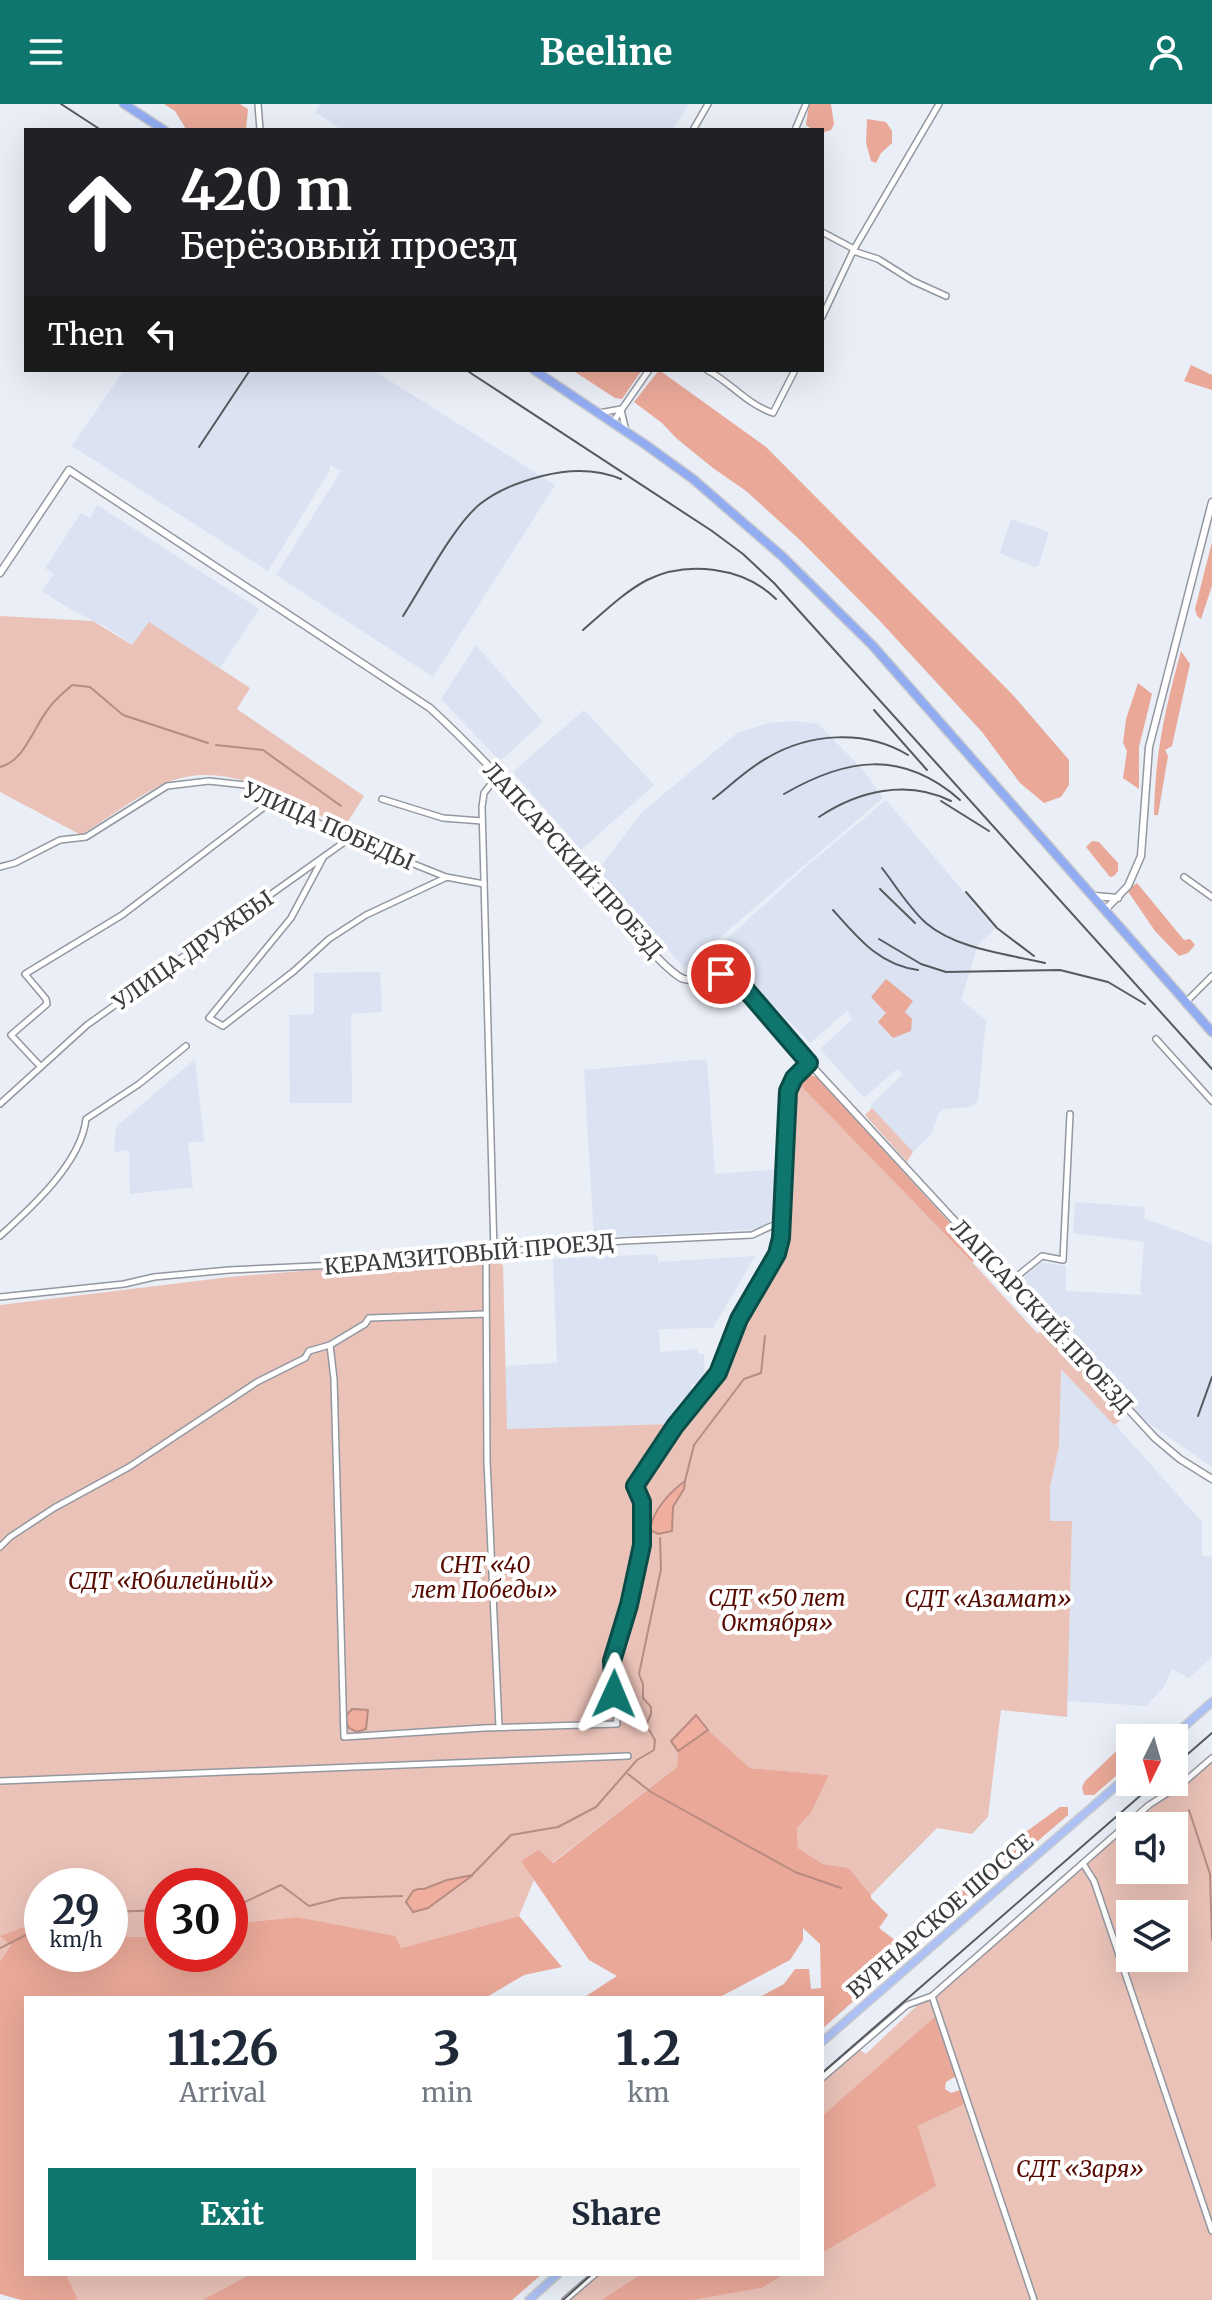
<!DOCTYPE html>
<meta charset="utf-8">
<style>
:root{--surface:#fff;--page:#f6f6f7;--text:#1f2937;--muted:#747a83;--accent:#0f766e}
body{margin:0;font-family:Merriweather,serif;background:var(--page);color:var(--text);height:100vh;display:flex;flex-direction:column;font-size:30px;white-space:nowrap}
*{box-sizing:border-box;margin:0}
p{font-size:26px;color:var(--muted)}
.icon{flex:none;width:44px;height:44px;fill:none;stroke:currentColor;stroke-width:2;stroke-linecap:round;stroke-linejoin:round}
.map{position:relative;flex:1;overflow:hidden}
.drawer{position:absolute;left:24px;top:1892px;width:800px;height:280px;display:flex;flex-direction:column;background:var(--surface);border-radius:0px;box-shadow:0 8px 32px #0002}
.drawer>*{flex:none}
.guide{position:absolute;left:24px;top:24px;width:800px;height:244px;border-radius:0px;box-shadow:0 8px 32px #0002;background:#202124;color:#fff;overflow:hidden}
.needle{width:52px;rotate:185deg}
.controls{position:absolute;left:1116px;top:1620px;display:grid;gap:16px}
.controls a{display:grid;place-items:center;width:72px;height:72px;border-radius:0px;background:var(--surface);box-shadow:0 8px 32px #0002;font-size:40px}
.speed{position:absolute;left:24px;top:1764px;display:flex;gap:16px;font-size:40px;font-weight:700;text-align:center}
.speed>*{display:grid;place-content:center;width:104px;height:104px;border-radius:50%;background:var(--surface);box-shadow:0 8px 32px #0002;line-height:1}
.speed small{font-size:20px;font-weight:400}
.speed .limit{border:12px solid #d22;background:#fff;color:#111}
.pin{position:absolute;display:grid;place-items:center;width:68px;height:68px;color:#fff;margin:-34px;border:4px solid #fff;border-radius:50%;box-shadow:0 2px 8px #0007}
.me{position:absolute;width:88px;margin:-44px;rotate:1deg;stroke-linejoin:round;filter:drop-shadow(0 0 6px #0008)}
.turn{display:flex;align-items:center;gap:28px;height:168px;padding:0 24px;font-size:36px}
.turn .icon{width:104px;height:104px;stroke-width:2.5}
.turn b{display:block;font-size:56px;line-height:68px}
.then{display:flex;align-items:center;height:76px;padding:0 24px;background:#0003;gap:16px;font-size:30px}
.eta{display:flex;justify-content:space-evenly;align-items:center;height:136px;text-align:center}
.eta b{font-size:48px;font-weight:700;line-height:56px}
.button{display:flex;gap:16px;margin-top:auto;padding:16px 24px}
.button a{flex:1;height:92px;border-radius:0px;background:var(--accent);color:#fff;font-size:32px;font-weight:700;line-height:92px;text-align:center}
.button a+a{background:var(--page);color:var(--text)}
header{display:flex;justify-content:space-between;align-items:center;height:104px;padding:0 24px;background:var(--accent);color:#fff;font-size:36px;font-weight:700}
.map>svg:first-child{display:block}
.built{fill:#dbe2f2}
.green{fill:#eac2b8;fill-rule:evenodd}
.forest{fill:#e9a898}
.water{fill:#efae9e;stroke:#b98c82;stroke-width:2}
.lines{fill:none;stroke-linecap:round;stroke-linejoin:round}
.stream{stroke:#b98c82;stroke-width:2}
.minor-casing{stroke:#93979f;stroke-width:8}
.tertiary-casing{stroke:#93979f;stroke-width:9}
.primary-casing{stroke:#cccccd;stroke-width:10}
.trunk-casing{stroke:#cccccd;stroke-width:11}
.minor{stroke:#fff;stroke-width:5}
.tertiary{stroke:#fff;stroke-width:6}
.primary{stroke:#adc1f5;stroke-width:7}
.trunk{stroke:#92acf2;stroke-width:8}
.rail{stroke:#56595d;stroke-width:2}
.route-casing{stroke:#0a4d48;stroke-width:20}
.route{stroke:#0f766e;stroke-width:14}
.labels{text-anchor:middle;stroke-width:8;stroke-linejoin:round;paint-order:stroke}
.street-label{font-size:22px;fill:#3a3c3f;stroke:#fff}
.park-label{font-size:22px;font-style:italic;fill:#570b00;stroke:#fff}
</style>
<header><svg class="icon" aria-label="menu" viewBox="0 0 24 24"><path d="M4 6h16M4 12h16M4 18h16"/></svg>Beeline<svg class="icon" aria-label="person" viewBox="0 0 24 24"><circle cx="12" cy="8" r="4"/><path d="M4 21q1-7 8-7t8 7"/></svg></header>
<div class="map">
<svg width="1212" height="2196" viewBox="0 0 1212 2196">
<rect width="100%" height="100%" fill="#eaeef7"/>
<g class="built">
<polygon points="320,0 689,0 672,26 342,26 315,8"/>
<polygon points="124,266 373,266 555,381 433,573 276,471 341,367 330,361 330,366 268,467 72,342"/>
<polygon points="97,401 259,505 220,564 150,519 132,541 105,522 73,507 42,487 54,470 45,464 81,409 90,414"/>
<polygon points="1011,415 1049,428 1039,461 1034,463 1000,449"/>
<polygon points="476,541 543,618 500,657 441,595"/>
<polygon points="584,606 654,681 581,746 513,668"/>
<polygon points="796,617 818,620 864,667 883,694 684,864 598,766 642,708 737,629 769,619"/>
<polygon points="886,696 995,825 978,841 961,896 986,916 978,997 971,1003 944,1005 939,1009 931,1030 913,1048 870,1002 903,970 897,965 864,994 820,945 852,915 847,907 810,939 718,843 808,761"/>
<polygon points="380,868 382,908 351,910 352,999 290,999 289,911 314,910 314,869"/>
<polygon points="195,955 204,1037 188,1039 193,1083 130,1090 129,1046 114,1048 116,1023"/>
<polygon points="707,955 715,1070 780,1065 779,1107 762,1125 594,1134 584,966"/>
<polygon points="1075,1098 1145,1103 1144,1114 1212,1140 1212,1363 1140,1313 1094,1260 1096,1258 1072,1227 1066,1221 1062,1224 1021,1176 1042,1158 1066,1162 1066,1187 1143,1191 1140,1187 1144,1138 1073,1129"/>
<polygon points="657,1150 658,1158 755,1152 713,1224 659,1225 660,1248 697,1245 698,1250 704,1250 705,1280 692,1280 689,1298 672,1320 507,1326 504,1262 557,1259 553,1155"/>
<polygon points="1061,1264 1094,1297 1202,1418 1202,1452 1212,1453 1212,1553 1189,1574 1172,1565 1164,1583 1146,1602 1067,1597 1072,1418 1050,1418 1050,1383 1059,1343"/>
</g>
<g class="green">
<path d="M 0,512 L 93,517 L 132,541 L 149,518 L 250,584 L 237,605 L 364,692 L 344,724 C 291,698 232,655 171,677 C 146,686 105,716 81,731 L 0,688 Z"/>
<polygon points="797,978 972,1158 1038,1230 1042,1224 1046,1224 1102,1287 1102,1292 1107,1291 1121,1306 1121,1316 1114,1321 1061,1265 1059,1343 1050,1383 1050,1417 1072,1417 1067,1613 1001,1606 988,1713 972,1730 937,1724 871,1791 849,1764 823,1760 798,1744 797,1724 811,1709 829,1671 750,1664 708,1626 696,1611 671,1637 678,1647 677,1663 552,1759 522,1756 534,1776 519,1812 401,1844 296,1813 230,1820 230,1782 162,1782 162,1833 110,1833 110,1782 42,1782 42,1816 1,1832 11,1841 0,1857 0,1201 230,1173 481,1152 503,1161 507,1325 672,1320 678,1324 721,1268 735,1242 744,1211 769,1177 785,1140 794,981"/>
<polygon points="872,1004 913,1048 907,1058 865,1011"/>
<path d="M 1212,1650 L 1212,2196 L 693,2196 L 762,2184 L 785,2170 L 822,2170 L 822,2149 L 935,2082 L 918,2022 L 965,2000 L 936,1913 L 822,2012 L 822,1974 L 857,1944 L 866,1950 L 926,1893 L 1067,1768 L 1152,1696 L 1182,1678 ZM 1130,1722 L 1174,1722 L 1174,1766 L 1130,1766 ZM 1130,1810 L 1174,1810 L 1174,1854 L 1130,1854 Z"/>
<polygon points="66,2170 251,2170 202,2196 78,2196"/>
<polygon points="595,2170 641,2170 601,2196 565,2196"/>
</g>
<g class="forest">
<polygon points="164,0 240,0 248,5 246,26 186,25 175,7"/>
<polygon points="809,0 831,0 834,20 831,26 822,29 822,26 813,26 806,21"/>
<polygon points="867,15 886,18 892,27 892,39 881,49 876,59 871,57 866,39"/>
<polygon points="1191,261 1212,271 1212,286 1184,277"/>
<polygon points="572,266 642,266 622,295 615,294"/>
<polygon points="659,266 766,343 1013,591 1069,656 1069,681 1061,693 1044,699 1020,679 982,628 879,516 800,436 746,387 713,364 676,334 662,319 634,298"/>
<polygon points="1212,438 1212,482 1201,515 1197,512 1195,505"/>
<path d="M 1181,547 L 1190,560 L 1172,642 L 1165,646 L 1168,652 L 1158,711 L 1154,711 C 1155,649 1165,606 1181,547 Z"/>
<polygon points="1138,579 1152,590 1139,643 1139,685 1123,674 1127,647 1123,639 1126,615"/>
<polygon points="1092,737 1099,738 1118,759 1118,767 1114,772 1110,773 1086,743"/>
<polygon points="1137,779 1184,836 1190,835 1195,841 1188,849 1179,852 1155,827 1127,786"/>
<polygon points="886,875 913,897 905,908 912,915 911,927 893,934 878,918 886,909 871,893"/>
<polygon points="809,970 818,974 980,1152 972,1158 797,978"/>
<polygon points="708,1626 750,1664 829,1671 811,1709 797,1724 798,1744 823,1760 849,1764 871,1791 871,1794 888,1811 879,1824 895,1836 902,1854 822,1925 822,1894 758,1894 784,1880 795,1865 809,1865 811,1885 821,1884 820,1840 803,1824 803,1836 790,1856 718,1894 583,1894 617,1872 589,1856 521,1757 539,1746 553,1759 677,1663 678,1647"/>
<polygon points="1130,1634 1130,1660 1094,1691 1084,1691 1082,1683 1085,1677"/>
<polygon points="1060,1703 1068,1703 1068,1711 1010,1761 1004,1760 1005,1746 1008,1741"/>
<polygon points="998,1752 1000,1755 997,1774 956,1808 949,1808 945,1804 947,1792 994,1753"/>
<polygon points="519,1812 562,1863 524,1871 485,1894 26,1894 26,2170 66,2170 78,2196 21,2196 0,2190 0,1857 11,1841 0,1832 42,1816 42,1850 110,1850 110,1833 162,1833 162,1850 230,1850 230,1820 296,1813 395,1832 401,1844"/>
<polygon points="936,1912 956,1972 946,1978 945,1985 951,1989 960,1986 965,2000 918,2022 936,2082 822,2149 822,2012"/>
<polygon points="251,2170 542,2170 512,2196 202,2196"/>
<polygon points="641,2170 785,2170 762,2184 693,2196 601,2196"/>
</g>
<g class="water">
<path d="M 685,1377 L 684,1385 L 673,1403 L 672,1427 L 658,1430 L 650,1426 C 652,1407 670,1388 685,1377 Z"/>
<polygon points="352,1605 368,1606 366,1625 357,1628 349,1624 344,1614"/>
<polygon points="696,1611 708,1626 678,1647 671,1637"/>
<polygon points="473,1771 428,1804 413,1808 406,1798 413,1787 418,1785 424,1785 447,1776"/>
</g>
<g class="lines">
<g class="stream">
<polyline points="216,641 263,646 341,702"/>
<path d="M 0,663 C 25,657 34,622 49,604 C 55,595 65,588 72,581 L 90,583 L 123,611 L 208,639"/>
<polyline points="685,1377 694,1341 744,1275 761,1269 765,1232"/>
<polyline points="628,1670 651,1688 795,1768 841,1784"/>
<polyline points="1175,1680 1180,1662"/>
<polyline points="1189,1706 1210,1770 1212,1836"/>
<polyline points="472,1771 511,1731 558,1723 596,1703 637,1656 654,1646 655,1636 646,1621 651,1610 651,1603 643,1594 643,1580 639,1570 661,1465 660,1434"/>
<polyline points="230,1805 281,1781 309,1802 341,1794 402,1792"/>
<polyline points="110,1808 162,1806"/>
<polyline points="0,1844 42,1823"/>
</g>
<g class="minor-casing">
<g id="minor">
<polyline points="258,0 260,26"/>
<polyline points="693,26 708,0"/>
<polyline points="795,26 806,0"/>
<polyline points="822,128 854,145"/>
<polyline points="853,147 878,155 913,177 946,192"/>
<polyline points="822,213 854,145 939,0"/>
<path d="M 707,266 C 733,280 745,299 773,309 L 795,266"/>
<polyline points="621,306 626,327"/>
<polyline points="599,309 621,305"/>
<polyline points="613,318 649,266"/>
<polyline points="382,695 443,714 482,717"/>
<polyline points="323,754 291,814 209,914 223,922 294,867 329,835 366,811 445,774"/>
<polyline points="0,763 15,759 60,736 86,733 167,682 209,677 245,681 340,730 411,759 446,773 484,780"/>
<polyline points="1184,773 1212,793"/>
<polyline points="1186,898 1212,872"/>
<polyline points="1156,935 1212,997"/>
<polyline points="40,962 11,931 47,900 46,895 25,870 122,811 272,697"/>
<polyline points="0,1000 87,921 350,734"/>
<path d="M 0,1132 C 31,1104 81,1059 86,1015 L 139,980 L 186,942"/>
<polyline points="486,1147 487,1357 499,1623"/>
<polyline points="494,1147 482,703 484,689 498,671"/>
<polyline points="1010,1178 1042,1152 1063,1156 1070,1010"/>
<polyline points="0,1193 124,1180 154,1173 229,1166 359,1160 623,1137 752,1131 782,1117"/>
<polyline points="330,1241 334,1275 344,1633 484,1624 617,1620 612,1557 629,1501 642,1441 642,1398 635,1382 675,1322 718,1269 739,1215 777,1150 781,1134 788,987 794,974 809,959"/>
<polyline points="0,1443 10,1433 54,1404 129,1363 257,1278 305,1254 309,1247 330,1241 365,1220 369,1214 486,1210"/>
<polyline points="0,1677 628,1652"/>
<polyline points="1084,1761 1094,1777 1212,2127"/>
<polyline points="932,1892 1034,2196"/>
<polyline points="822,1974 907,1901 932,1892 1149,1701 1183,1679 1212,1654"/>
<polyline points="565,2196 595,2170"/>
</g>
</g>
<g class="tertiary-casing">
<g id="tertiary">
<path d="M 0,469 L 69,366 L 430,604 C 493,662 548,727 604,791 C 624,814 654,855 678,872 C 696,885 717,859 741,880 L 809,959 L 1155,1334 L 1180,1355 L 1212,1375"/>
<polyline points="1094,792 1118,794"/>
<polyline points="1105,806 1128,782 1141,752 1149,643 1212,398"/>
</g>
</g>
<g class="primary-casing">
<g id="primary">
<polyline points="1171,1634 1212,1598"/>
<polyline points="822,1938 1130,1670"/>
<polyline points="529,2196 558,2170"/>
</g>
</g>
<g class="trunk-casing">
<g id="trunk">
<polyline points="124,0 164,26"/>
<polyline points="534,266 646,341 693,375 783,453 873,542 1212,928"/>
</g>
</g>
<use href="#minor" class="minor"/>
<use href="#tertiary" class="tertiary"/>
<use href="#primary" class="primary"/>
<use href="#trunk" class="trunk"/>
<g class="rail">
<polyline points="61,0 101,26"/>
<polyline points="466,266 712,427 743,450 774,479 1212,965"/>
<polyline points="199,343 250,266"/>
<path d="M 403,512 C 423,481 454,421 480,400 C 499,385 520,378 542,372 C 569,365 595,364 621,375"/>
<path d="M 583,526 C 603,509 624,488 647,476 C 687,456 744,463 776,495"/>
<polyline points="874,606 927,666"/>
<path d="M 784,690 C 846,654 902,645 960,696"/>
<path d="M 713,695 C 730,682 747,665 767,654 C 809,629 865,625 908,651"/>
<polyline points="941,697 989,727"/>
<path d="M 819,713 C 858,687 907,675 951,697"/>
<path d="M 882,764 C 896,782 909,804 926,819 C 956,845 1007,850 1045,859"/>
<polyline points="880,785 915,819"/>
<polyline points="966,788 997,824 1034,852"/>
<path d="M 833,806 C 858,834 879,861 918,866"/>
<polyline points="879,835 921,860 946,868 1060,866 1108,878 1145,900"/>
<polyline points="1198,1312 1212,1273"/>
<polyline points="1174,1662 1212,1629"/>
<polyline points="822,1969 1156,1678"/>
<polyline points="563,2196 592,2170"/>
</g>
</g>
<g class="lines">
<g class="route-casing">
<polyline id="route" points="614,1590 612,1557 629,1501 642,1441 642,1398 635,1382 675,1322 718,1269 739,1215 777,1150 781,1134 788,987 794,974 809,959 741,880 734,874 721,870"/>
</g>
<use href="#route" class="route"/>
</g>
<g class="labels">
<g class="street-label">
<text transform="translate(329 722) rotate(24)" y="8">УЛИЦА ПОБЕДЫ</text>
<text transform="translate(573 756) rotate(48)" y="8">ЛАПСАРСКИЙ ПРОЕЗД</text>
<text transform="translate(193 846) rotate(-35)" y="8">УЛИЦА ДРУЖБЫ</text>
<text transform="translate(469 1150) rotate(-5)" y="8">КЕРАМЗИТОВЫЙ ПРОЕЗД</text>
<text transform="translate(1042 1212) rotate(47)" y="8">ЛАПСАРСКИЙ ПРОЕЗД</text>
<text transform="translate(940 1812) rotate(-41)" y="8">ВУРНАРСКОЕ ШОССЕ</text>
</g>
<g class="park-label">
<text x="485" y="1469">СНТ «40<tspan x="485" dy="25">лет Победы»</tspan></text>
<text x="171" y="1485">СДТ «Юбилейный»</text>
<text x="777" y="1502">СДТ «50 лет<tspan x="777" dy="25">Октября»</tspan></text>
<text x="988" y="1503">СДТ «Азамат»</text>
<text x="1080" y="2073">СДТ «Заря»</text>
</g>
</g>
</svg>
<div class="controls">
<a><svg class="needle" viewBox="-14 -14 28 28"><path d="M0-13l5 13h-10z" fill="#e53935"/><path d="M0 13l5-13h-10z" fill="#747a83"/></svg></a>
<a><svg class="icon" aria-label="sound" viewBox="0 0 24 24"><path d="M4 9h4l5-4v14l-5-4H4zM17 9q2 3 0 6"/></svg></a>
<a><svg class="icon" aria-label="layers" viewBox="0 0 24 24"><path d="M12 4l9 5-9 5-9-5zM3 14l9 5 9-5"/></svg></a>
</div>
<div class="speed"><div>29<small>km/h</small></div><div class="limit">30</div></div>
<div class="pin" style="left:721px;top:870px;background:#d93025"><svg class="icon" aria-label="arrive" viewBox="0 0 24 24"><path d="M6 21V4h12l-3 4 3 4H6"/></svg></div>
<svg class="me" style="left:614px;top:1590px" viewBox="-20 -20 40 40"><path d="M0-17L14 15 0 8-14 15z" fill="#0f766e" stroke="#fff" stroke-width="4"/></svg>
<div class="guide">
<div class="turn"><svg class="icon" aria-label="ahead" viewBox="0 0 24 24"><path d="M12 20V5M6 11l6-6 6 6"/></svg><div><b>420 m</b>Берёзовый проезд</div></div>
<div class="then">Then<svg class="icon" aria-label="left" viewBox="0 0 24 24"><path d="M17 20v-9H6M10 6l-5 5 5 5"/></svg></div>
</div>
<section class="drawer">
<div class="eta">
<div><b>11:26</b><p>Arrival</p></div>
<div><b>3</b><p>min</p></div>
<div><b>1.2</b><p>km</p></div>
</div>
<div class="button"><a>Exit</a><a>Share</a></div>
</section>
</div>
